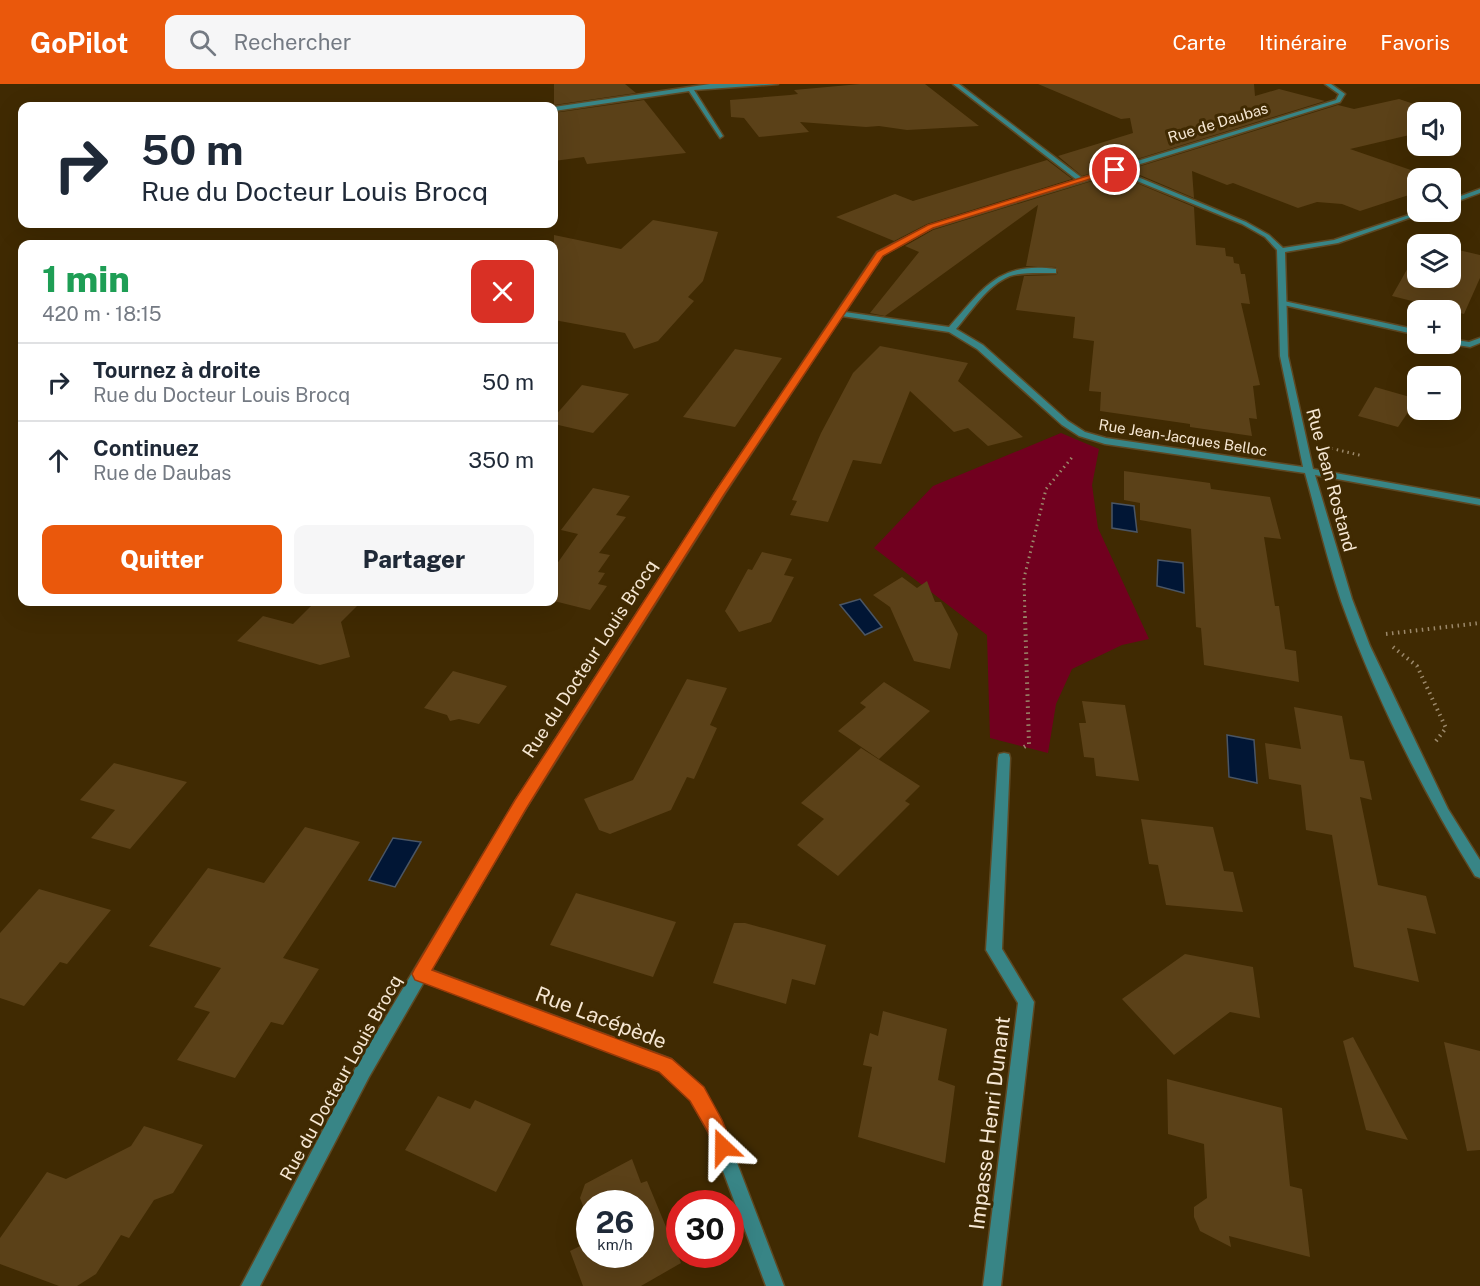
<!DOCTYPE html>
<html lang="fr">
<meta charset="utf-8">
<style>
:root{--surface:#fff;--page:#f6f6f7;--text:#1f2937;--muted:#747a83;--line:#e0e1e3;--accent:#ea580c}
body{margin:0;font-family:"Public Sans",sans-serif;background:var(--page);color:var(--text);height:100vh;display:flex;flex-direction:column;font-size:22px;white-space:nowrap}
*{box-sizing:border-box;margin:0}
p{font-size:20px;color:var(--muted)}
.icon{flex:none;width:33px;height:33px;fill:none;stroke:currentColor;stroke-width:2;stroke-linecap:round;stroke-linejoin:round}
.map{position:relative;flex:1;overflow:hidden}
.side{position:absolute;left:18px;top:156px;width:540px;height:366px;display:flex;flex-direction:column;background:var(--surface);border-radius:12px;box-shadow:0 6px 24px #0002}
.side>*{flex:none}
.top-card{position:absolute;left:18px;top:18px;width:540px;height:126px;border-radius:12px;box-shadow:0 6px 24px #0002;background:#fff;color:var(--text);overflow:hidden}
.buttons{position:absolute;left:1407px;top:18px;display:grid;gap:12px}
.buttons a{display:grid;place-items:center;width:54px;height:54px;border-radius:12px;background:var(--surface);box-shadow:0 6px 24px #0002;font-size:30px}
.speed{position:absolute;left:576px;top:1106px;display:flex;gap:12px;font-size:30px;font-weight:700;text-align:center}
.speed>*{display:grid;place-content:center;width:78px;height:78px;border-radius:50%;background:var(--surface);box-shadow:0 6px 24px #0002;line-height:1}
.speed small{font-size:15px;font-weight:400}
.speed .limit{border:9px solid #d22;background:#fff;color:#111}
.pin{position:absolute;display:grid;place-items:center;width:51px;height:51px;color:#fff;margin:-26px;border:3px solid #fff;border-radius:50%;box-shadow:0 2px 6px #0007}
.me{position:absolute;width:66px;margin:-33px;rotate:337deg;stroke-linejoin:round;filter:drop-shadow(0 0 4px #0008)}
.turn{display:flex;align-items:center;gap:21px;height:126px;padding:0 24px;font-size:27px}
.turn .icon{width:78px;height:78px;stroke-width:2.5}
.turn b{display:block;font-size:42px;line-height:51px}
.round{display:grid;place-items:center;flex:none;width:63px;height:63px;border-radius:12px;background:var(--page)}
.overview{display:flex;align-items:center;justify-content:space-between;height:102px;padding:0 24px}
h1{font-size:36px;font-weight:800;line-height:45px;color:#1e9e55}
.action{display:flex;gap:12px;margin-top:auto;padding:12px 24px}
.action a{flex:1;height:69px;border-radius:12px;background:var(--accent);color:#fff;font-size:24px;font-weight:800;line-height:69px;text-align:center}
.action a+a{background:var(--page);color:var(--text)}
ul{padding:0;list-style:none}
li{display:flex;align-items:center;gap:18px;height:78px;padding:0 24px;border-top:2px solid var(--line)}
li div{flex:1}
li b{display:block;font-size:22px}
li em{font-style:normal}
header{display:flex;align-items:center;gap:36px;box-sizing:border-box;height:84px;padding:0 30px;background:var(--accent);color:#fff}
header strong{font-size:28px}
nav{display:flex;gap:33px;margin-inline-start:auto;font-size:21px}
.search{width:420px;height:54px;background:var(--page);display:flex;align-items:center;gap:15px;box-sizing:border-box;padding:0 21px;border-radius:12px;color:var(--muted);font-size:22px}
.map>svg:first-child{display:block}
.green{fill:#71001f}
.water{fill:#011635;stroke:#4a5564;stroke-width:1.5}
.building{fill:#5b4118}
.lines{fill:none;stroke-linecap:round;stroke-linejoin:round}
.service-casing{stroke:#5d4823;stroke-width:3}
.minor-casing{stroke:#5d4823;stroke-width:3}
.path-far1{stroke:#9b886a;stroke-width:3;stroke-dasharray:1.5 4;stroke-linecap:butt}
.path{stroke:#9b886a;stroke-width:4;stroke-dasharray:1.5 4.5;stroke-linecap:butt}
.service{fill:#388586;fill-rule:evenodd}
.minor{fill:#388586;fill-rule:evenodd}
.route{fill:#ea580c;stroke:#983908;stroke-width:1.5}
.labels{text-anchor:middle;stroke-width:6;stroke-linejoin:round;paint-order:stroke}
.far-street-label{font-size:15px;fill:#f6e7d3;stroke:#402a02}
.street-label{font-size:18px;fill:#f6e7d3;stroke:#402a02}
.near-street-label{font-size:21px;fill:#f6e7d3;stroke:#402a02}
</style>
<header>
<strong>GoPilot</strong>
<div class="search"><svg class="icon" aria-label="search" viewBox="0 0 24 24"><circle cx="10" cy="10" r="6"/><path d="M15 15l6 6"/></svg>Rechercher</div>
<nav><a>Carte</a><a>Itinéraire</a><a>Favoris</a></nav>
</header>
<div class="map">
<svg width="1480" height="1202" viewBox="0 0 1480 1202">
<rect width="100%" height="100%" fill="#402a02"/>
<polygon class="green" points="1061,349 1099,365 1092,401 1098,444 1149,555 1122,561 1072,585 1056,620 1048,669 990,654 987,551 874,464 933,402"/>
<g class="water">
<polygon points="1112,419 1134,422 1137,448 1112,444"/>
<polygon points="1158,476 1183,479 1184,509 1157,502"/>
<polygon points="860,515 882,543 865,551 840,521"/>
<polygon points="1227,651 1254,656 1257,699 1229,693"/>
<polygon points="393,754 421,758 395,803 369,796"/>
</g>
<g class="building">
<polygon points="554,0 625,0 636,9 554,21"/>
<polygon points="860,0 925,0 979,42 907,46 879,42 866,43 800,38 809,48 759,53 744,34 731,33 730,16 790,11 798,10 794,6"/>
<polygon points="1038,0 1254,0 1255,12 1279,5 1325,17 1082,92 1058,72 1133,49 1130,34 1121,35"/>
<polygon points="1399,15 1438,28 1418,28 1418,49 1350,65 1434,94 1418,94 1418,108 1360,127 1342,120 1317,118 1298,124 1233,99 1227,101 1192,87 1194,114 1128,86 1338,21 1354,25"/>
<polygon points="644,16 686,69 587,80 584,73 554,77 554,29"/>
<polygon points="1047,76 1072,95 927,140 894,157 836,133 895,110 913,117"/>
<polygon points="1115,90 1194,123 1196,161 1225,164 1226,172 1233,173 1234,179 1239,180 1241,190 1245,190 1250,220 1241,219 1260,301 1253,302 1257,335 1249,334 1252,352 1190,343 1190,340 1100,327 1101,308 1089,307 1094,257 1073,254 1075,233 1016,226 1024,192 1056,191 1058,189 1056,183 1026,182 1038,121 885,232 870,229 919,168 905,162 933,146"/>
<polygon points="653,136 718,148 703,197 688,213 694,217 658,257 634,265 625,249 554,236 554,151 621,165"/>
<polygon points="1450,164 1480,171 1480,194 1464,230 1392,212 1418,166 1418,194 1450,194"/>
<polygon points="880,262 968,279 958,297 1023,353 988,362 968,344 954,348 910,307 881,380 853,376 828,438 790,431 797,417 792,416 821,349 853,289"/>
<polygon points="735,265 782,274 735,343 683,333"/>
<polygon points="582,301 629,310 593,349 554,340 554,333"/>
<polygon points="1375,303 1417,315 1398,343 1358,332"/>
<polygon points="1124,387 1210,399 1211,405 1270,413 1281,455 1264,453 1275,522 1279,522 1285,565 1296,567 1299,598 1204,581 1201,544 1196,543 1191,445 1140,436 1140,419 1124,416"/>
<polygon points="593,404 630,412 616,431 626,433 599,469 610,471 598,488 605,489 598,500 607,502 590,526 554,517 554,484 578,450 561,446"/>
<polygon points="762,468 792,475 784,491 794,493 771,538 739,548 725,527 748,485 752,486"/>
<polygon points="902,493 917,504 927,497 935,518 941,518 958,550 950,585 914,577 890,523 873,511"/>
<polygon points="315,518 361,518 341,538 350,573 320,581 237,557 263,532 293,540"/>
<polygon points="453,587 507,602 479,640 459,635 450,637 447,631 424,624"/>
<polygon points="687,595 727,604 710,641 717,644 694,695 687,693 671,726 610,750 599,746 584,715 633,696"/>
<polygon points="884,598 930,627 879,675 838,647 866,623 860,619"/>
<polygon points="1082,617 1125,621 1139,697 1096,692 1094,674 1084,673 1079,639 1086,639"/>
<polygon points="1294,623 1342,632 1350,675 1364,677 1372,716 1360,713 1378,801 1426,812 1436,850 1407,844 1419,898 1354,883 1332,751 1306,746 1301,701 1269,695 1265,659 1301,665"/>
<polygon points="861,664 920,702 905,717 910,720 838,792 797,761 824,735 801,719"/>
<polygon points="114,679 187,698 130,765 91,754 115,726 80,716"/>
<polygon points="1141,735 1213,743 1224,787 1233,788 1243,828 1166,821 1158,781 1149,780"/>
<polygon points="305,743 360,758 283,874 319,885 283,941 271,938 235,994 177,976 210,928 194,923 221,884 149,862 208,784 264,799"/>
<polygon points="39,805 111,826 67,880 60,878 24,922 0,914 0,849"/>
<polygon points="576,809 676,838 653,893 550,861"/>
<polygon points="734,839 745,839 826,861 815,901 792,895 786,920 713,899"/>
<polygon points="1185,870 1253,883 1260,934 1230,928 1174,971 1122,915"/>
<polygon points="883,927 947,945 938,996 955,1002 945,1079 858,1053 872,983 863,981 870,949 878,952"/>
<polygon points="1353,953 1408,1056 1366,1046 1343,957"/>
<polygon points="1444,958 1480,967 1480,1066 1467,1067"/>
<polygon points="1167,995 1282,1024 1290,1102 1302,1105 1310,1173 1229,1152 1231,1163 1200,1147 1194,1133 1194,1123 1207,1114 1204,1060 1168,1050"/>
<polygon points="438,1012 470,1025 475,1016 531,1040 496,1108 405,1066"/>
<polygon points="144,1042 203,1061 173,1109 154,1116 129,1154 121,1151 96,1190 77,1202 59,1202 0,1180 0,1154 47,1088 66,1095 131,1062"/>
<polygon points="632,1075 641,1099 647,1097 681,1179 641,1202 583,1202 570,1167 590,1157 590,1170 640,1170 640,1119 590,1119 590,1140 580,1114 585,1100"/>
</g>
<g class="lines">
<g class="service-casing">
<g id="service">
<polygon points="1279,216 1418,246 1418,251 1279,220"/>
<polygon points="1480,254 1480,259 1470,263 1450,260 1450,255 1469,258"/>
</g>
</g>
<g class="minor-casing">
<g id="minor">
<polygon points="710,0 778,0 694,6 723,52 720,54 689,7 554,27 554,23"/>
<path d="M 953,0 L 959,0 L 1082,94 L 1336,16 L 1339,10 L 1325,0 L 1331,0 L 1345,10 L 1340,18 L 1121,86 L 1246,138 L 1269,151 L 1283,164 L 1334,156 L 1418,128 L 1426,128 L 1338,159 L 1285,168 L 1288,272 L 1313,385 L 1480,415 L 1480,421 L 1315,391 L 1352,515 L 1370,562 L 1448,725 L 1480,776 L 1480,794 L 1475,792 C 1422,706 1375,613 1341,517 C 1327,475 1317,432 1305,389 L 1105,360 L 1079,352 L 1062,341 L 977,265 L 949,248 L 842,232 L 725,409 L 526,724 L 431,886 L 671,975 L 703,1004 L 721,1037 L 784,1202 L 766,1202 L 708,1047 L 691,1016 L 660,987 L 424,898 L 369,993 L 260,1202 L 241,1202 L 357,981 L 516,716 L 715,409 L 877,168 L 928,142 L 1077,96 ZM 1115,88 L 1242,140 L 1265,153 L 1277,166 L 1280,272 L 1303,383 L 1106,354 L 1085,348 L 1068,337 L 983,261 L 956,245 C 971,228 987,201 1010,192 C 1024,188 1039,189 1053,189 L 1056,189 L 1056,185 C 998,177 983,205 949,243 L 845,228 L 883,171 L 932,144 Z"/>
<polygon points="1480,105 1480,109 1450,120 1450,116"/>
<polygon points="1004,669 1009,670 1010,674 1002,865 1034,918 1001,1202 983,1202 1018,919 986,866 998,674 999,670"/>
</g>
</g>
<g class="path-far1">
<polyline points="1326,363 1363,372"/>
<polyline points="1025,534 1024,494 1046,405 1074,371"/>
</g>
<g class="path">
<polyline points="1386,550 1480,539"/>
<polyline points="1393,563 1417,582 1446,644 1436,657"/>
<polyline points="1024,663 1029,660 1025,532"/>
</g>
<use href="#service" class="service"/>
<use href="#minor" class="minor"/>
</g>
<polygon class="route" points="1113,84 1119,86 933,144 883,172 725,409 568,657 526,725 432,886 672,975 704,1003 722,1036 733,1063 730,1070 723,1073 716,1070 708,1048 690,1017 659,988 415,896 412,890 415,884 515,716 558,650 714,409 877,168 928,141"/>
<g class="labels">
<g class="far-street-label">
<text transform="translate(1218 39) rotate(-17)" y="5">Rue de Daubas</text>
<text transform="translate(1183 354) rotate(9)" y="5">Rue Jean-Jacques Belloc</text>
</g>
<g class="street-label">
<text transform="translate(1331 396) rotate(75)" y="6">Rue Jean Rostand</text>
<text transform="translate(590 575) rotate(-57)" y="6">Rue du Docteur Louis Brocq</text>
<text transform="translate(341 994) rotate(-61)" y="6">Rue du Docteur Louis Brocq</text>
</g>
<g class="near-street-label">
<text transform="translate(601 934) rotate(21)" y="7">Rue Lacépède</text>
<text transform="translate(990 1039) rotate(-83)" y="7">Impasse Henri Dunant</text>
</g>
</g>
</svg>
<div class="buttons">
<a><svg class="icon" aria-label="sound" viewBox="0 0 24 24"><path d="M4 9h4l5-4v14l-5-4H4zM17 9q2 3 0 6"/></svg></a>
<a><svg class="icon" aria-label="search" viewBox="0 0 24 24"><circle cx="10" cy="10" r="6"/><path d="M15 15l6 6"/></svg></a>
<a><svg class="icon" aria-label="layers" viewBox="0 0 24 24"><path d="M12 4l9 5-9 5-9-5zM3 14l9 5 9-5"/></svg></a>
<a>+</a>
<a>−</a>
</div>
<div class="speed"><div>26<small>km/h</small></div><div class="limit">30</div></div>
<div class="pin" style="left:1115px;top:86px;background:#d93025"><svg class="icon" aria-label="arrive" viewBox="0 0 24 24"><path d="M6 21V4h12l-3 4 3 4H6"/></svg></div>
<svg class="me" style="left:723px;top:1063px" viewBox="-20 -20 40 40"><path d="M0-17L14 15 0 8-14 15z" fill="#ea580c" stroke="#fff" stroke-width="4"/></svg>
<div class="top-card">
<div class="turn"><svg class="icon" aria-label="right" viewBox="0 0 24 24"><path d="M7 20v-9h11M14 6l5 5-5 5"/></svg><div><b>50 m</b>Rue du Docteur Louis Brocq</div></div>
</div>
<section class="side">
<div class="overview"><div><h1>1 min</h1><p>420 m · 18:15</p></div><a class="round" style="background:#d93025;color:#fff"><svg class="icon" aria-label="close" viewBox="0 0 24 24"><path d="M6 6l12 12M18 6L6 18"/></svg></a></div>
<ul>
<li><svg class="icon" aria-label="right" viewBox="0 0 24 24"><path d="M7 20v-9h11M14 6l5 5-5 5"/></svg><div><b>Tournez à droite</b><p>Rue du Docteur Louis Brocq</p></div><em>50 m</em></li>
<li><svg class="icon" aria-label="ahead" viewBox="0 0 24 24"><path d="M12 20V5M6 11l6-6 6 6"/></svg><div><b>Continuez</b><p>Rue de Daubas</p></div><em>350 m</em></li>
</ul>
<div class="action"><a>Quitter</a><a>Partager</a></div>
</section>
</div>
